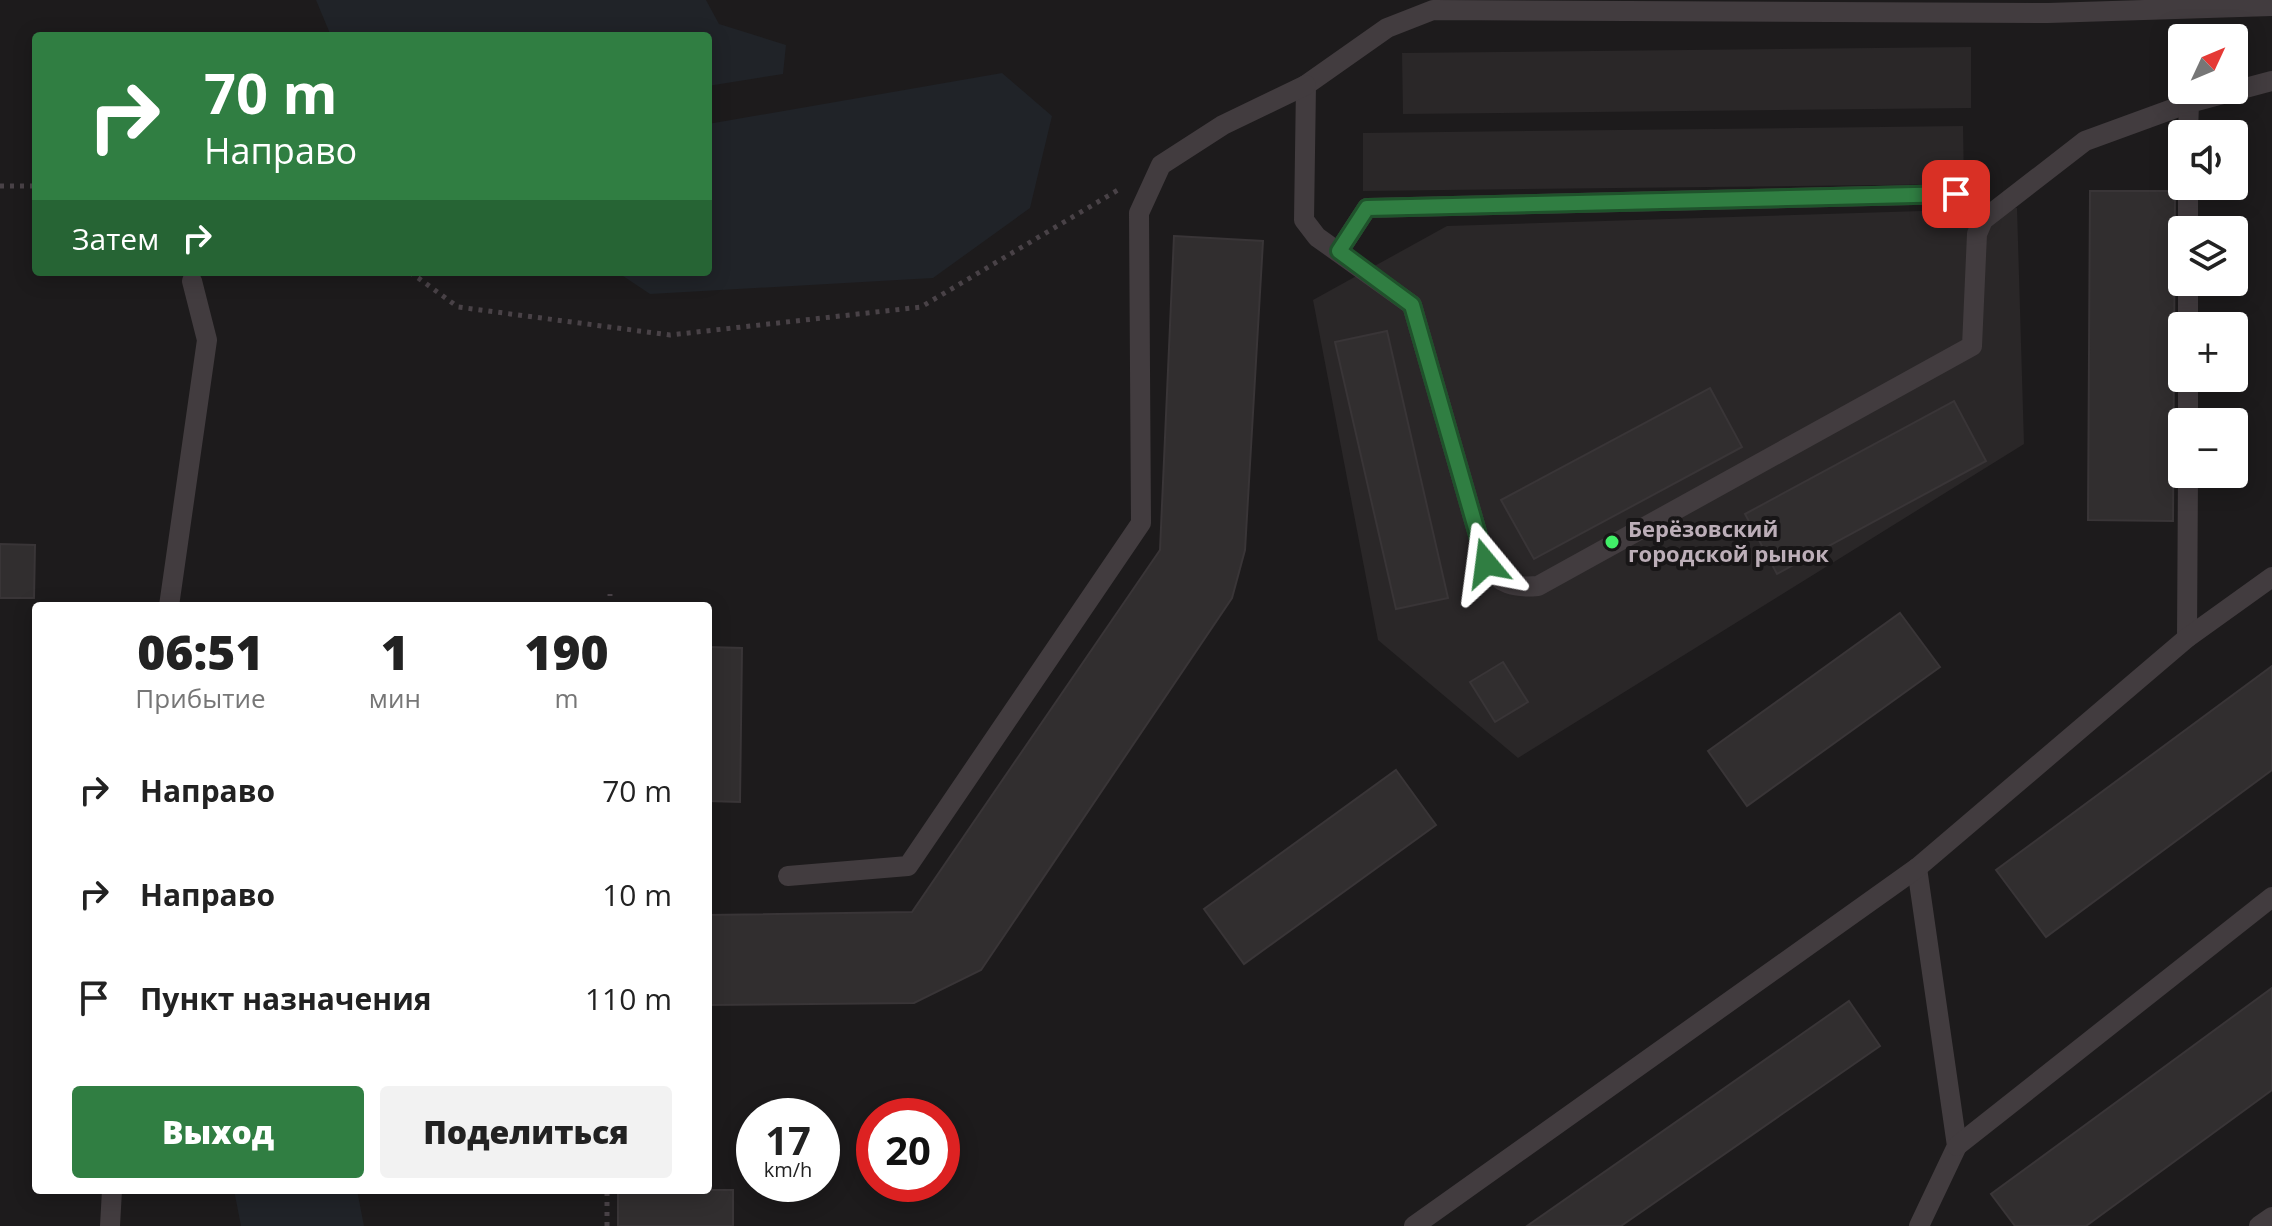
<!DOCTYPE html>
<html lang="ru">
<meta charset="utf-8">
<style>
:root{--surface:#fff;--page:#f2f2f2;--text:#222;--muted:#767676;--accent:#307e42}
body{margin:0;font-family:"Open Sans",sans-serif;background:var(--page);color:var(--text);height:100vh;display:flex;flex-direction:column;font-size:30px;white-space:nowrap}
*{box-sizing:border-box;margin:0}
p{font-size:26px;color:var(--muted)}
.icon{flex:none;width:44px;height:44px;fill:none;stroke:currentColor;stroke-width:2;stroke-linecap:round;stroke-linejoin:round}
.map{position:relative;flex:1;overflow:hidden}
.side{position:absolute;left:32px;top:602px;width:680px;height:592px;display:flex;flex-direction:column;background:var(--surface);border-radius:8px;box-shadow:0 4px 20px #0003}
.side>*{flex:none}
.top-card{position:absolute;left:32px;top:32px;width:680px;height:244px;border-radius:8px;box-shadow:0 4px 20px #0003;background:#307e42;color:#fff;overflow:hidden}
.needle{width:52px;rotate:46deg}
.tools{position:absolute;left:2168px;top:24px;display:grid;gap:16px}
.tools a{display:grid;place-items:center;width:80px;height:80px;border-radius:8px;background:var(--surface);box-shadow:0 4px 20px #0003;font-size:40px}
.speed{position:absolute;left:736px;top:1098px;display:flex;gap:16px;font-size:40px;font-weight:700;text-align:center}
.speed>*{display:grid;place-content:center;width:104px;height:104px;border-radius:50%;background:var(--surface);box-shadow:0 4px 20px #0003;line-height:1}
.speed small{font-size:20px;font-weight:400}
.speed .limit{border:12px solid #d22;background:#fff;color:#111}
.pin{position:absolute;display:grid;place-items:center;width:68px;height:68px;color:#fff;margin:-34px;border-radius:16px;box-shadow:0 4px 12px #0006}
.me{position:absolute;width:88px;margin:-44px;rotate:344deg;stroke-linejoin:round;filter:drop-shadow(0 0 6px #0008)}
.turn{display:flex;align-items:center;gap:28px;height:168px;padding:0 40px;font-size:36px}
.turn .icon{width:104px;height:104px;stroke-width:2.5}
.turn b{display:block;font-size:56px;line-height:68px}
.then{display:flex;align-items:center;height:76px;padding:0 40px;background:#0003;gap:16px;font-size:30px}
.eta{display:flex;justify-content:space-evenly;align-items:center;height:136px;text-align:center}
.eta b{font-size:48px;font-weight:800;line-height:56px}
.cta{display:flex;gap:16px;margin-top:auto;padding:16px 40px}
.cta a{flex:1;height:92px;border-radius:8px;background:var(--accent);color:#fff;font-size:32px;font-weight:800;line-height:92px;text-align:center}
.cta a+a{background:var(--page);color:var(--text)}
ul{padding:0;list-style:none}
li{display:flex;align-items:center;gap:24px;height:104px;padding:0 40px}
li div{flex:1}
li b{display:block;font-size:30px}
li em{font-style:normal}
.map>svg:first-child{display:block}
.built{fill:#2a2728}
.green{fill:#202328}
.building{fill:#312e2f;stroke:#393537;stroke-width:2}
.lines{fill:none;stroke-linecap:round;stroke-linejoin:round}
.path{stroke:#494247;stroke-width:5;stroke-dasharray:4 6;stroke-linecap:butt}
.service{stroke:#423c3f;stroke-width:20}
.route-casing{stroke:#1f522b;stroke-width:20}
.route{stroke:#307e42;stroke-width:14}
.poi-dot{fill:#41ef68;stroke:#181617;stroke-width:3}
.labels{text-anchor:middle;stroke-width:8;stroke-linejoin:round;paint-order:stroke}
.poi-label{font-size:22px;font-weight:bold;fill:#bcaeb8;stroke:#181617;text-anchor:start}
</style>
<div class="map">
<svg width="2272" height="1226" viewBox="0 0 2272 1226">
<rect width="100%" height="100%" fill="#1d1b1c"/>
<g class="built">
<polygon points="1971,47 1971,108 1403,114 1402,53"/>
<polygon points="1963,126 1964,184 1363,191 1363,133"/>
<polygon points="2017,208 2024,444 1518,758 1378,640 1313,300 1447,226"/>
</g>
<g class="green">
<polygon points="316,0 706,0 719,24 786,45 783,74 708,86 708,36 331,36"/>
<polygon points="1002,73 1052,116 1030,208 933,278 650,294 617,272 708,272 708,124"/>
<polygon points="234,1190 357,1190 364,1226 241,1226"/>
</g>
<g class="building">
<polygon points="2090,191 2175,191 2173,521 2088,520"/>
<polygon points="1174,236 1263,241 1245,550 1232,598 981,970 914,1003 708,1005 708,915 912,912 1160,550"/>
<polygon points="1387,331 1448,598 1396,609 1335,342"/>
<polygon points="1710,388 1742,447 1534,559 1501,500"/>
<polygon points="1954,401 1986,461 1777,574 1745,514"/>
<polygon points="0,544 35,545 34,598 0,598"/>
<polygon points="1900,613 1940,667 1747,806 1708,751"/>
<polygon points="708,647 742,648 740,802 708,801"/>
<polygon points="1503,662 1528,702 1495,722 1470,682"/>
<polygon points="2272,666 2272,770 2046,937 1996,870"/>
<polygon points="1396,770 1436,825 1244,964 1204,909"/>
<polygon points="2272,988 2272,1090 2086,1226 2015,1226 1991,1194"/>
<polygon points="1849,1001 1880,1046 1621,1226 1527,1226"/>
<rect x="618" y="1190" width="115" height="36"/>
</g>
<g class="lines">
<g class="path">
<polyline points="0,186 36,186"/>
<polyline points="410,272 458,307 670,335 921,307 1118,190"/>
<polyline points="610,606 610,594"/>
<polyline points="607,1226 607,1190"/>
</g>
<g class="service">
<path d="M 2189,103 L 2085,141 L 1983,220 L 1977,234 L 1972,346 L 1538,586 C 1515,588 1498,585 1486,563 L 1412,305 L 1317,237 L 1304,220 L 1306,85 L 1387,28 L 1433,10 L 2048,13 L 2272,6"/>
<polyline points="2188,134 2189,103 2272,81"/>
<polyline points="2188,230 2188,186"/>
<polyline points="1339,251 1367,208 1956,194"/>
<polyline points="2188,326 2188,282"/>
<polyline points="2188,422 2188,378"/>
<polyline points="169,606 207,340 192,281"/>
<polyline points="2187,638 2188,474"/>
<polyline points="1917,868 1957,1146 1919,1226"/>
<polyline points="788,876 908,866 1141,523 1139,213 1161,165 1223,125 1306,85"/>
<polyline points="1957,1146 2272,897"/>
<polyline points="110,1226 112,1190"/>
<polyline points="1414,1226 1917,868 2187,638 2272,577"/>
<polyline points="2259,1226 2272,1217"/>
</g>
</g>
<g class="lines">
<g class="route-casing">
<polyline id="route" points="1486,563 1412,305 1339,251 1367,208 1956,194"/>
</g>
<use href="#route" class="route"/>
</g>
<circle class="poi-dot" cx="1612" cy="542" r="8"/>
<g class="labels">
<g class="poi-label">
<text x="1628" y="537">Берёзовский<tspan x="1628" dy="25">городской рынок</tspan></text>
</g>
</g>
</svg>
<div class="tools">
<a><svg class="needle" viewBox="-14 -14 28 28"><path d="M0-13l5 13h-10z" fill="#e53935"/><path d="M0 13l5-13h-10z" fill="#767676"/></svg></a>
<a><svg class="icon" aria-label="sound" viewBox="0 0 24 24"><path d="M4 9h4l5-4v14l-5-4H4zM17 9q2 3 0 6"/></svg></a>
<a><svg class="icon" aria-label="layers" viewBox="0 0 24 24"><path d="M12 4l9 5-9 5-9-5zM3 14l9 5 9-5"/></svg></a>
<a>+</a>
<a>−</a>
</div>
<div class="speed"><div>17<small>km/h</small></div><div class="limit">20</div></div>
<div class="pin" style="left:1956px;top:194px;background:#d93025"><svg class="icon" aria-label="arrive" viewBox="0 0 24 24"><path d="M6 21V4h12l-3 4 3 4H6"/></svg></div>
<svg class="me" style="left:1486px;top:563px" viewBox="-20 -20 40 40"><path d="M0-17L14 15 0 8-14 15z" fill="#307e42" stroke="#fff" stroke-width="4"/></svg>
<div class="top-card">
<div class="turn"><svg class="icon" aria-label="right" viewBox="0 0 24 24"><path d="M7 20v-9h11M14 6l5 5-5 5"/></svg><div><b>70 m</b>Направо</div></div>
<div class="then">Затем<svg class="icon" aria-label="right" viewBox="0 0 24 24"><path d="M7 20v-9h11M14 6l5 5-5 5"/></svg></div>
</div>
<section class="side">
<div class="eta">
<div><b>06:51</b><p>Прибытие</p></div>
<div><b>1</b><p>мин</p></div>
<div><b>190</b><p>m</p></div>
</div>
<ul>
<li><svg class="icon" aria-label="right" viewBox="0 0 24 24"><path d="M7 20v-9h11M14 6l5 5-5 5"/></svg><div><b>Направо</b></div><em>70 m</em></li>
<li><svg class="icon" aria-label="right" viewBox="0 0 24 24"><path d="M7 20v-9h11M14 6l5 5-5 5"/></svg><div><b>Направо</b></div><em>10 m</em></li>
<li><svg class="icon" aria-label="arrive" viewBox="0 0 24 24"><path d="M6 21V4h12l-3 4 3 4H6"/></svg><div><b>Пункт назначения</b></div><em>110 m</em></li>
</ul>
<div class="cta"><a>Выход</a><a>Поделиться</a></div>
</section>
</div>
